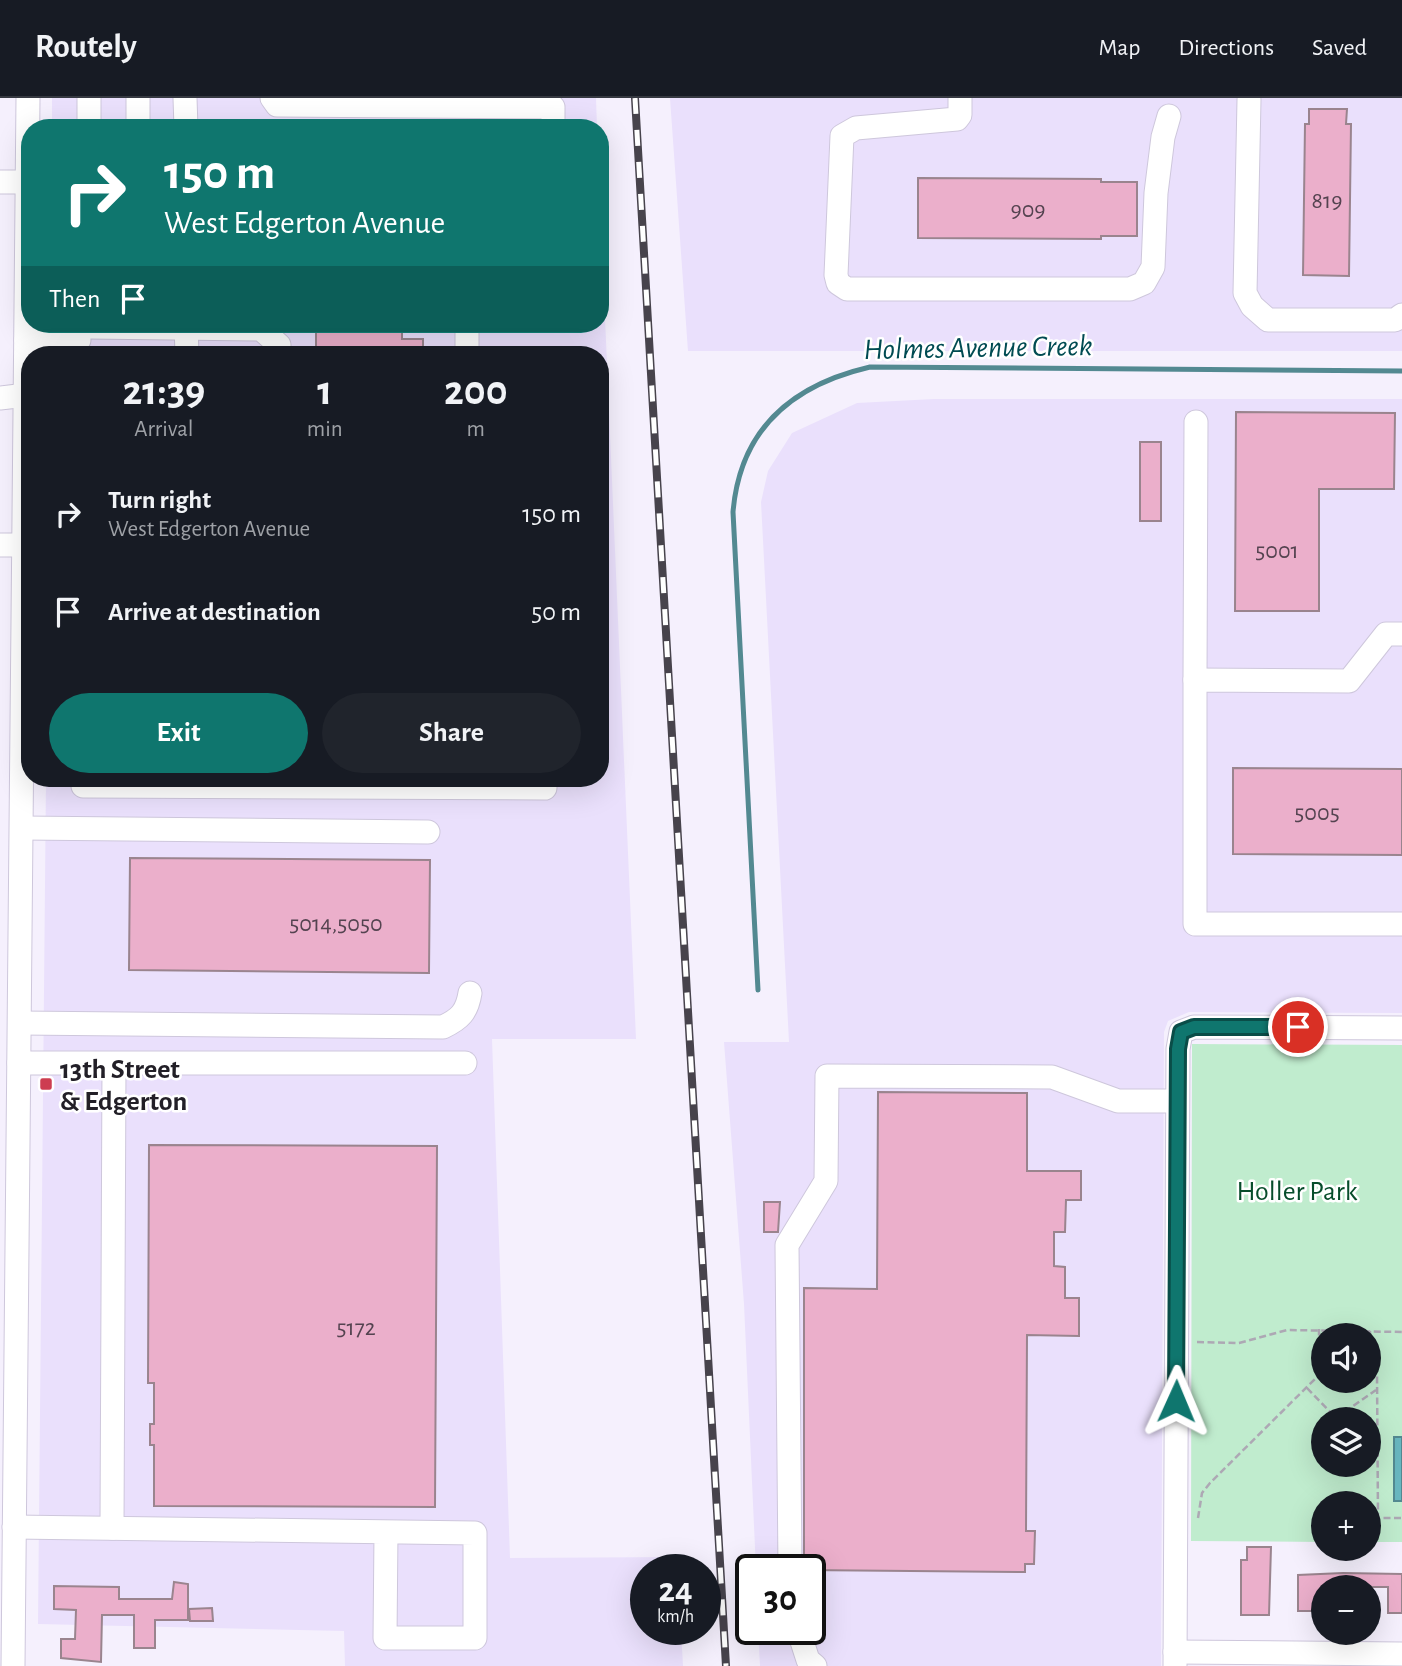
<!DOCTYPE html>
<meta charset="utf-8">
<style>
:root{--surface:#171b24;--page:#20242c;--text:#f1f3f6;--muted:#9ea1a6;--line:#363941;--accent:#0f766e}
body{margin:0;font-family:"Alegreya Sans",sans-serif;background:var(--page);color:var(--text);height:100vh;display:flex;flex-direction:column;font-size:26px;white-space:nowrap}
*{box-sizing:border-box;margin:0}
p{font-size:23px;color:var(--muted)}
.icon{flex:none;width:38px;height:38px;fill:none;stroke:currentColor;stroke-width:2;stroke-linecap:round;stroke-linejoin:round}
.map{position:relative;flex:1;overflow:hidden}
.panel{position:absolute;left:21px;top:248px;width:588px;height:441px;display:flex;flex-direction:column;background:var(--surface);border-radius:28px;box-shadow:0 7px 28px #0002}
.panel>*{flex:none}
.hud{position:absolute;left:21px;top:21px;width:588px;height:214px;border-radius:28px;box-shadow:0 7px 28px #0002;background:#0f766e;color:#fff;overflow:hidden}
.buttons{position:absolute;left:1311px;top:1225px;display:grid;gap:14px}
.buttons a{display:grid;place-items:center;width:70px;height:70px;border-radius:50%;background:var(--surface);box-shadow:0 7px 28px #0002;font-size:35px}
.speed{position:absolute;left:630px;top:1456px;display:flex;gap:14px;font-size:35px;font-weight:700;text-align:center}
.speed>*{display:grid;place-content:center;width:91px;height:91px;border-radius:50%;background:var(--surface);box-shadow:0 7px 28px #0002;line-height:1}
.speed small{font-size:18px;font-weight:400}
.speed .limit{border:4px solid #111;border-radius:10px;background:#fff;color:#111}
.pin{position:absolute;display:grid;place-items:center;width:60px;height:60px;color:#fff;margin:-30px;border:4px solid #fff;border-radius:50%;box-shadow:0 2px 7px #0007}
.me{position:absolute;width:77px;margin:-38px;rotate:1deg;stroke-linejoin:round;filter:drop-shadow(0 0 5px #0008)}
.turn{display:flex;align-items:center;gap:24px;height:147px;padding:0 28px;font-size:32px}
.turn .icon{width:91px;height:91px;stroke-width:2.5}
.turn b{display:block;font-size:49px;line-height:60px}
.then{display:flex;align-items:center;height:66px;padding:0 28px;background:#0003;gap:14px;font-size:26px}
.eta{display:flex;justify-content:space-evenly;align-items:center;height:119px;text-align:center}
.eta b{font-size:42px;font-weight:600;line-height:49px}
.cta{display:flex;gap:14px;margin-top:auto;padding:14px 28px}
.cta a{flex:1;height:80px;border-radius:42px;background:var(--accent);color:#fff;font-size:28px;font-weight:600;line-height:80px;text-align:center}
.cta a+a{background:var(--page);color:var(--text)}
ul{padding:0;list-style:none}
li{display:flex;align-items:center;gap:21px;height:98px;padding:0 28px}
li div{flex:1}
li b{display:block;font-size:26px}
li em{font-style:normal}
header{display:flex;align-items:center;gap:42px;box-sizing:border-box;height:98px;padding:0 35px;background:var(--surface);border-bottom:2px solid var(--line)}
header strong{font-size:33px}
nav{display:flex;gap:38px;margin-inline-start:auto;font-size:24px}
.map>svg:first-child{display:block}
.built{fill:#eae0fc}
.green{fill:#c0ecce;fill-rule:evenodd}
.water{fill:#68b6bf;stroke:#538991;stroke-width:2}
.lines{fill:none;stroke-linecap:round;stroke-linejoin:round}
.stream{stroke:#538991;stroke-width:5}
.building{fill:#ebafcb;stroke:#9a848e;stroke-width:2}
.minor-casing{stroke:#cec7dc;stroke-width:25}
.path{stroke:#ada8b4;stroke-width:2.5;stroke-dasharray:7 3.5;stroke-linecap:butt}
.minor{stroke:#fff;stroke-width:23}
.rail-casing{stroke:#47434c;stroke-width:8}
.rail{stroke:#fff;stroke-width:5;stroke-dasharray:16;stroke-linecap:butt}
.route-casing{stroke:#0a4d48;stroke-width:18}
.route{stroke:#0f766e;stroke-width:12}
.poi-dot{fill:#cd3d51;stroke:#fff;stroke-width:2.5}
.labels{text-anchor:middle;stroke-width:5;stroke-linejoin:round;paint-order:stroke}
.number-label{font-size:24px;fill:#544350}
.poi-label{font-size:28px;font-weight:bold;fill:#221f27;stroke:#fff;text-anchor:start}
.park-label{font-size:28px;fill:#074d2b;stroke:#fff}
.water-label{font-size:30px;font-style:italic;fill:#004b52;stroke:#fff}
</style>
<header>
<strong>Routely</strong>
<nav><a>Map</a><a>Directions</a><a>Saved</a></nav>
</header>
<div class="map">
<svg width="1402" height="1568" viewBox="0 0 1402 1568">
<rect width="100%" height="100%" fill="#f5f0fd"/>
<g class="built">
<polygon points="52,0 596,0 597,30 52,30"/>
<polygon points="670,0 1402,0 1402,253 688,253"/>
<polygon points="600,103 636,941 492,941 510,1460 677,1459 678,1472 646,1472 646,1531 681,1531 683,1568 345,1568 344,1533 38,1526 46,681 600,681 600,257 50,257 50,226 600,226"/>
<polygon points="934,301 1402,301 1402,915 1189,914 1168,923 1164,934 1161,1568 760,1568 758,1531 810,1531 810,1472 756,1472 744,1206 724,944 789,944 761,404 768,373 792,335 857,305"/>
</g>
<path class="green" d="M 1192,946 L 1402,947 L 1402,1444 L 1369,1444 L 1368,1405 L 1323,1405 L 1323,1444 L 1191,1443 ZM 1323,1237 L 1368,1237 L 1368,1283 L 1323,1283 ZM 1323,1321 L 1368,1321 L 1368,1367 L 1323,1367 Z"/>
<rect class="water" x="1394" y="1339" width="8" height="64"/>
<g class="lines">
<path class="stream" d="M 758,892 L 733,414 C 740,331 792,287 870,269 L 1402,273"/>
</g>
<g class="building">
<polygon points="1309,11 1347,11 1346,26 1351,26 1349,178 1303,177 1305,26 1309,26"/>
<polygon points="918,80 1101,81 1101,84 1137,84 1137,138 1101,138 1101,141 918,140"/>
<polygon points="316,226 402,226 402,241 423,241 423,257 316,257"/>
<polygon points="1236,314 1395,315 1394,391 1319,391 1319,513 1235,513"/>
<rect x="1140" y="344" width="21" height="79"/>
<polygon points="1233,670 1402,671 1402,757 1233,756"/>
<polygon points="130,760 430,762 429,875 129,872"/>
<polygon points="878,994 1027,995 1027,1073 1081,1073 1081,1102 1066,1102 1065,1134 1054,1134 1054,1168 1065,1169 1065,1200 1079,1200 1079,1238 1027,1237 1026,1433 1035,1433 1034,1466 1025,1466 1025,1474 804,1472 804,1190 877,1191"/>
<polygon points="149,1047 437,1048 435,1409 154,1408 154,1347 150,1347 150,1326 154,1326 154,1285 148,1285"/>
<polygon points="764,1104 780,1104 778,1134 764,1134"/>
<polygon points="1247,1449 1271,1449 1269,1517 1241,1517 1241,1462 1247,1462"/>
<polygon points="1343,1475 1402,1476 1402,1515 1388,1515 1388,1489 1323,1489 1323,1502 1315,1502 1315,1513 1298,1513 1298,1477"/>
<polygon points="174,1484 188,1486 188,1522 155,1522 155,1550 134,1550 134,1517 102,1517 101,1564 61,1560 61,1541 75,1541 76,1512 54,1511 54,1488 119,1489 119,1501 172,1501"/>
<polygon points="212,1510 213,1523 190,1523 189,1511"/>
</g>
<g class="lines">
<g class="minor-casing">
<g id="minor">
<polyline points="138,0 138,30"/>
<polyline points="185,0 186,30"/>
<polyline points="272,0 277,7 553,9 553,30"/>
<polyline points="960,0 960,17 957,21 856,30 842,38 836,177 838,185 847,191 1130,191 1144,185 1153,169 1156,95 1163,39 1169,18"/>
<polyline points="1249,2 1245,195 1252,208 1268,222 1395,222 1402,217"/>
<polyline points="89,30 89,0"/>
<polyline points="0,84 27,84"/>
<polyline points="186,226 187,257"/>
<polyline points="88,229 261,231 279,247 279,257"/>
<polyline points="26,242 79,242"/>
<polyline points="467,257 467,226"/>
<polyline points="0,300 26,297"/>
<polyline points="0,447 25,447"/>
<polyline points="1402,536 1386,536 1349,583 1195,582 1195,826 1402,826"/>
<polyline points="1195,582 1196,324"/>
<polyline points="83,681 83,688 545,690 545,681"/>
<polyline points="22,730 428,734"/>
<path d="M 20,925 L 443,929 C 460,921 467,914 470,895"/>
<polyline points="19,965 465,965"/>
<polyline points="14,1429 475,1435 475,1540 385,1540 386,1435"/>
<polyline points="112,1430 114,966"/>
<polyline points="790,1472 787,1147 826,1083 827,978 1052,979 1118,1003 1177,1003"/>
<polyline points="798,1531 808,1562 815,1568"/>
<polyline points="1175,1554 1402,1556"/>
<polyline points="13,1568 28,0"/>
<polyline points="1175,1568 1178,951 1181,934 1194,929 1402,930"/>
</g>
</g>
<g class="path">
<polyline points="1197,1244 1239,1245 1287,1232 1402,1234"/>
<polyline points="1368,1277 1377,1277 1378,1420 1402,1420"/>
<polyline points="1370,1277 1370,1233"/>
<polyline points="1307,1290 1336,1320 1376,1292"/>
<polyline points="1198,1420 1202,1395 1210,1385 1319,1277 1319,1231"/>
</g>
<use href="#minor" class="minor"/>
<g class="rail-casing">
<polyline id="rail" points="635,0 726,1568"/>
</g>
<use href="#rail" class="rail"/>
</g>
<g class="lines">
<g class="route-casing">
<polyline id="route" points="1176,1303 1178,951 1181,934 1194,929 1298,929"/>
</g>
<use href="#route" class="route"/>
</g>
<rect class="poi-dot" x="39" y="979" width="14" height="14" rx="3.5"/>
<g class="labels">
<g class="number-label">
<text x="1327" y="110">819</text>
<text x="1028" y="119">909</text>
<text x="1277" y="460">5001</text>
<text x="1317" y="722">5005</text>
<text x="336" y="833">5014,5050</text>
<text x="356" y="1237">5172</text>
</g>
<g class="poi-label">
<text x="60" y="980">13th Street<tspan x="60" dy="32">&amp; Edgerton</tspan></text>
</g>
<g class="park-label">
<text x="1297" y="1102">Holler Park</text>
</g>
<g class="water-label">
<text transform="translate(978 249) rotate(-1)" y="10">Holmes Avenue Creek</text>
</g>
</g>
</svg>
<div class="buttons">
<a><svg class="icon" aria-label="sound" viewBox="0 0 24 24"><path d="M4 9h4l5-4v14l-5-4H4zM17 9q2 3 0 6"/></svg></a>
<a><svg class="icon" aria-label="layers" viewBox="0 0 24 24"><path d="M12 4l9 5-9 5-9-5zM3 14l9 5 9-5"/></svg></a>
<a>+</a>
<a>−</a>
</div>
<div class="speed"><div>24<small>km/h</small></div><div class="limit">30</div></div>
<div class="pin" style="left:1298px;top:929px;background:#d93025"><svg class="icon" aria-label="arrive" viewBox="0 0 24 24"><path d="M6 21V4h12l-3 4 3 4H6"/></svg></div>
<svg class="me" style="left:1176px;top:1303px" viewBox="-20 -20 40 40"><path d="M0-17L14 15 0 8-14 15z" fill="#0f766e" stroke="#fff" stroke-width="4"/></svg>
<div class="hud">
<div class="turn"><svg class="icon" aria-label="right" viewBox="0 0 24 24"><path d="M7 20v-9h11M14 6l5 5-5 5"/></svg><div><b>150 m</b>West Edgerton Avenue</div></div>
<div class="then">Then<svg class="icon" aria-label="arrive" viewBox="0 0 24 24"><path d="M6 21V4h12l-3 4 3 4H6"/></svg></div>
</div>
<section class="panel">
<div class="eta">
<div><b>21:39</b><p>Arrival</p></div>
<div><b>1</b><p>min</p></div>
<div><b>200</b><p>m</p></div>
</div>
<ul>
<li><svg class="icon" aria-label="right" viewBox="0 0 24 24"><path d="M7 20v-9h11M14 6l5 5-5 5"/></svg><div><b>Turn right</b><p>West Edgerton Avenue</p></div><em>150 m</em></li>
<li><svg class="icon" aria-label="arrive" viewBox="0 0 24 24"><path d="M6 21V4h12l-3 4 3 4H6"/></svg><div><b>Arrive at destination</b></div><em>50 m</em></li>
</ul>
<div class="cta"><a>Exit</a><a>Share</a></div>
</section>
</div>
